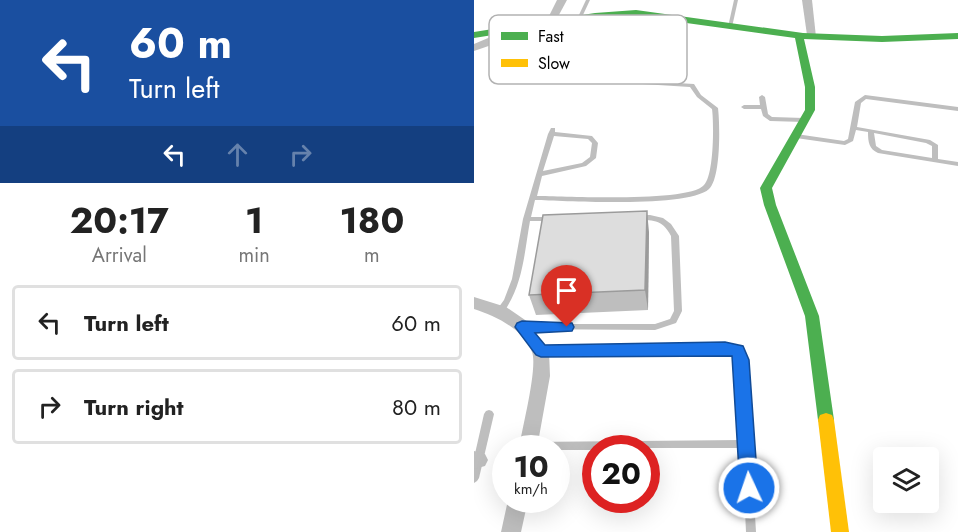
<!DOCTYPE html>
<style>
:root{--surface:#fff;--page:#f2f2f2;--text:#222;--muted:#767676;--line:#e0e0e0}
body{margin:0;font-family:Jost,sans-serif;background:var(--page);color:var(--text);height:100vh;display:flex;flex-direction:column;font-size:22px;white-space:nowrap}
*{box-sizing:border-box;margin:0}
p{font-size:20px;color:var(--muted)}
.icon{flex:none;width:33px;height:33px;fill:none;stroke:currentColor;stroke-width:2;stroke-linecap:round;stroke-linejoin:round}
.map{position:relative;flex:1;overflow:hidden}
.sheet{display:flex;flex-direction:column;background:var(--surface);width:474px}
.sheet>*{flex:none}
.hud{background:#1a4fa0;color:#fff;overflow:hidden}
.tools{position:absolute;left:399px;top:447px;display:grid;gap:12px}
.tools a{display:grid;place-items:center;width:66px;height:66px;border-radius:6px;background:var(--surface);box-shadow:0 6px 24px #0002;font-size:30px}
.speed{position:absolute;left:18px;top:435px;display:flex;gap:12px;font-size:30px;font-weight:700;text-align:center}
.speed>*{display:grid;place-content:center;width:78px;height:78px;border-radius:50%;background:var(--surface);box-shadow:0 6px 24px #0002;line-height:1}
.speed small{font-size:15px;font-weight:400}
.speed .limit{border:9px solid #d22;background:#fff;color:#111}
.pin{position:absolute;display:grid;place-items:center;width:51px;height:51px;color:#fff;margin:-62px -26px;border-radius:50% 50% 50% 0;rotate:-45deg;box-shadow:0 0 6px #0007}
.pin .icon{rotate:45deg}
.me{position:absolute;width:66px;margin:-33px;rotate:357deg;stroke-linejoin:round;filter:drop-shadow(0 0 4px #0008)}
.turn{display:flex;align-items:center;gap:21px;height:126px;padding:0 30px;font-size:27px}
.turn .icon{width:78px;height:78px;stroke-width:2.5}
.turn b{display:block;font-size:42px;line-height:51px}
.lanes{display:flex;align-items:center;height:57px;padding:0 30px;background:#0003;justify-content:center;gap:30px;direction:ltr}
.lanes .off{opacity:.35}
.eta{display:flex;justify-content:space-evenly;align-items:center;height:102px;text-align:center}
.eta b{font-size:36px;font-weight:700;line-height:42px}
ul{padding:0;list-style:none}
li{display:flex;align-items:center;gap:18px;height:75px;margin:0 12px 9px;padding:0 18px;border:3px solid var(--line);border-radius:6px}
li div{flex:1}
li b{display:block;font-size:22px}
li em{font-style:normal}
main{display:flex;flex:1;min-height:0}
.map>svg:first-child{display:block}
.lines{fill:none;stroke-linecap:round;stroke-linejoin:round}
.lane{fill:#bebebe;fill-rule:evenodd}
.street{fill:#bebebe;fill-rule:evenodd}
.fast{fill:#4caf50;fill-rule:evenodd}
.slow{fill:#ffc107;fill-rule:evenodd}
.wall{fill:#bebebe}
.shaded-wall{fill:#9b9b9b}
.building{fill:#ddd;stroke:#9b9b9b;stroke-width:1.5}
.route{fill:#1a73e8;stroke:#114b97;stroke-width:1.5}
.key{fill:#fff;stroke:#b2b2b2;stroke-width:1.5}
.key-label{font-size:16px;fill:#000}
</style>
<main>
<section class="sheet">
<div class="hud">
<div class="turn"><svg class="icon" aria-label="left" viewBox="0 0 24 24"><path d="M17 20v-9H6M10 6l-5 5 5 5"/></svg><div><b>60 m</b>Turn left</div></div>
<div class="lanes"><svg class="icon" aria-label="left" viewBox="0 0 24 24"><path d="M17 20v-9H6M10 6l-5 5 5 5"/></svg><svg class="icon off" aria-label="ahead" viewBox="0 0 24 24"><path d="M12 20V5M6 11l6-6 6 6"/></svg><svg class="icon off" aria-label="right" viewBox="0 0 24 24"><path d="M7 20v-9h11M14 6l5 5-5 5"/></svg></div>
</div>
<div class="eta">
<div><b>20:17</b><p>Arrival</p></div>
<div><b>1</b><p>min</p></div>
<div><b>180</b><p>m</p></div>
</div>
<ul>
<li><svg class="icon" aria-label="left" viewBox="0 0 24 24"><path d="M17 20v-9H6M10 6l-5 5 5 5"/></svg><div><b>Turn left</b></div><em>60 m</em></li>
<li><svg class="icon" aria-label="right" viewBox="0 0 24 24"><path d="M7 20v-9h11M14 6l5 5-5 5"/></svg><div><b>Turn right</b></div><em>80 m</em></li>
</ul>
</section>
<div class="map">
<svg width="484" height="532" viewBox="0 0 484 532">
<rect width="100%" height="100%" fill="#fff"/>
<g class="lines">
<g class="lane">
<polygon points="112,0 116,0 108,17 104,18 104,17"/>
<polygon points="260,0 264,0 258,27 256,28 254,27"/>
<path d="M 170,81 L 220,84 L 227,95 L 244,108 C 246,124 247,178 235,189 C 215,208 93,201 61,200 L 57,217 L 79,217 L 83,219 L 79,221 L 56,221 C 50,255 49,285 29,313 L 23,313 L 22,311 L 30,300 L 38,279 L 49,219 L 74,134 L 77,128 L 81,128 L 81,132 L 118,136 L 124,143 L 122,158 L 112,166 L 68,176 L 63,196 C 90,196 215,203 230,185 C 240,175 240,123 238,109 L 223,97 L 216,87 L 168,84 L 168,82 ZM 80,136 L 114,139 L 118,143 L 116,157 L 108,163 L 69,171 Z"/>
<polygon points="288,95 291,97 294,114 298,117 330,118 333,120 330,122 296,121 289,116 287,109 270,109 267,107 270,105 286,105 285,97"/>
<path d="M 391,95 L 484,107 L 484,111 L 392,99 L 387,103 L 383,127 L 456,140 L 464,145 L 464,159 L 484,162 L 484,166 L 404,153 C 395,149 394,142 394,132 L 382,130 L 379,141 L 371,145 L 322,138 L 319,136 L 322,134 L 370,141 L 374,139 L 381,102 ZM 400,133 L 452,143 L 458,146 L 458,158 L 408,150 L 402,146 Z"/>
<path d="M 161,215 L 176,215 L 189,218 L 197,224 L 205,236 L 208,311 L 202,323 L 181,330 L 45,329 L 44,327 L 45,325 L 48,324 L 181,324 L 196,319 L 200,311 L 197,236 C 188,218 178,221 161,219 L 160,217 Z"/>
<polygon points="251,345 266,349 272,360 282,532 272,532 268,448 122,448 122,450 82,450 82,448 51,448 50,446 52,443 55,442 268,440 264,360 260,354 251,351 67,354 64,353 63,351 64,349 67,348"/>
<polygon points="15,410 18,411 20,414 5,478 3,481 0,483 0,458 10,414 12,411"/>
</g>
<g class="street">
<polygon points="83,0 93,0 80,24 74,24 72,22"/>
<polygon points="328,0 338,0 342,37 333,35"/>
<polygon points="38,28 47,30 32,40 0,51 0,44"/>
<path d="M 0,297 L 32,307 L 54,322 L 75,351 L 76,376 L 63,448 L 45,448 C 48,429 64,367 58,352 C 49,329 22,316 0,309 Z"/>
<polygon points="0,451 11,454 14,460 11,466 0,469"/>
<polygon points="34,500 54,500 47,532 27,532"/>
</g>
<polygon class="fast" points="162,10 329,33 408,36 484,33 484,39 408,42 330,39 341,87 341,110 298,188 302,205 345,316 360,420 358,425 352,427 346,425 344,420 331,316 290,205 286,188 331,110 331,87 321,38 162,16 121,19 0,38 0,32 121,13"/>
<polygon class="slow" points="352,413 358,415 360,420 375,532 357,532 344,420 346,415"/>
</g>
<polygon class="wall" points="175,232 174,310 62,315 55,295"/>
<polygon class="shaded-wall" points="173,211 175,232 174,310 171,290"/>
<polygon class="building" points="173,211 171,290 55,295 69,215"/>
<polygon class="route" points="48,321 98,323 100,327 98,331 61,333 71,345 251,342 269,346 275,360 284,488 281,494 275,497 268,494 266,488 258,356 67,357 62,355 41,327 43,323"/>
<rect x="15" y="15" width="198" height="69" rx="9" class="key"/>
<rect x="27" y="32" width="27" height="8" fill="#4caf50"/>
<rect x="27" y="59" width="27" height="8" fill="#ffc107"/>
<g class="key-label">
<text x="64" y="42">Fast</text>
<text x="64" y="69">Slow</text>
</g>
</svg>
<div class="tools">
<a><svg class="icon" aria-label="layers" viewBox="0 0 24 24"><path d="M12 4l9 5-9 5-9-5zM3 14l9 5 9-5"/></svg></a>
</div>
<div class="speed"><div>10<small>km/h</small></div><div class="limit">20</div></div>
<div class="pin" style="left:93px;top:327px;background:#d93025"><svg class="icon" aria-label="arrive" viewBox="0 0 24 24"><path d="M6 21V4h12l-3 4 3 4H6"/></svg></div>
<svg class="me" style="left:275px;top:488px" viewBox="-20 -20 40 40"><circle r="17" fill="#1a73e8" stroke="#fff" stroke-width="3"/><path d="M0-11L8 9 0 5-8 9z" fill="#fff"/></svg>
</div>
</main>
